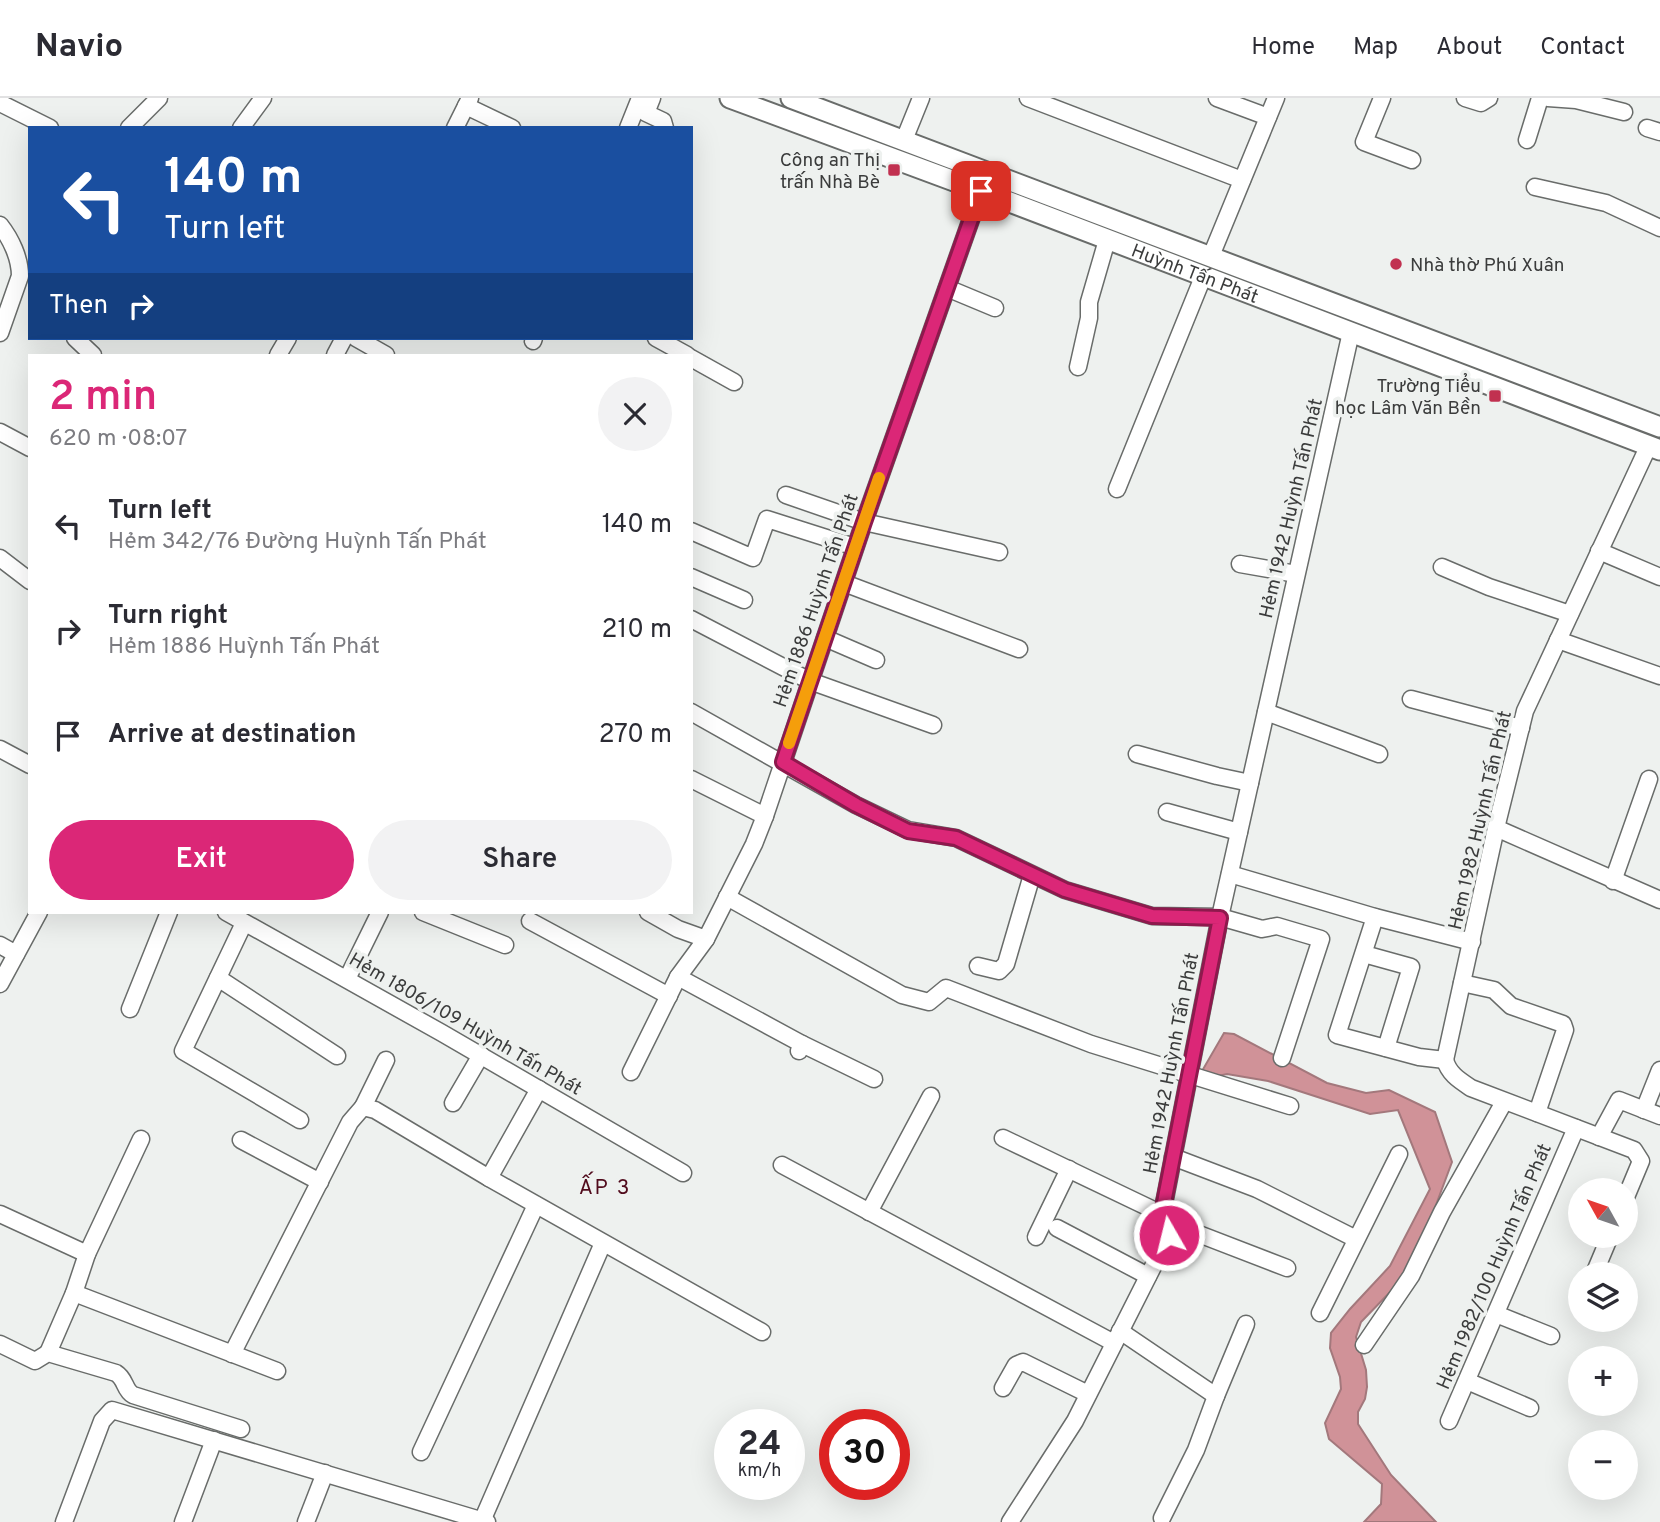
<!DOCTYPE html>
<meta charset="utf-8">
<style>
:root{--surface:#fff;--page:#f2f2f3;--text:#2b2b33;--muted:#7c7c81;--line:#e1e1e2;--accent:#db2777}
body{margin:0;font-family:Overpass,sans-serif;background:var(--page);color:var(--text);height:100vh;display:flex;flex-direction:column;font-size:26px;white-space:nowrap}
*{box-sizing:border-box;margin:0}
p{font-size:23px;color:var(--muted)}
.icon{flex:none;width:38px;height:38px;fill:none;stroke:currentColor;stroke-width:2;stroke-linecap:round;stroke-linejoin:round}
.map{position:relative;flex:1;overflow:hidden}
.sheet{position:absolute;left:28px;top:256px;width:665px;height:560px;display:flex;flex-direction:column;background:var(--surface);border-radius:0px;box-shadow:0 7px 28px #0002}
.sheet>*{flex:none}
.banner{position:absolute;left:28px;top:28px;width:665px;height:214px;border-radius:0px;box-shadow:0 7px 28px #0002;background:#1a4fa0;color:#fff;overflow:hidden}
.needle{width:46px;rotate:310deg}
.fabs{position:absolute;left:1568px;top:1080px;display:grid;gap:14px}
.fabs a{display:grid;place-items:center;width:70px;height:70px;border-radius:50%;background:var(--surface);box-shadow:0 7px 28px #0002;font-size:35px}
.speed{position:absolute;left:714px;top:1311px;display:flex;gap:14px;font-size:35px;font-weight:700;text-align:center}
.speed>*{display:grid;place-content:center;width:91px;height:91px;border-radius:50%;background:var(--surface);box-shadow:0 7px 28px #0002;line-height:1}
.speed small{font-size:18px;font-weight:400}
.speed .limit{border:10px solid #d22;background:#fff;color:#111}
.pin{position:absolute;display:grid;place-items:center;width:60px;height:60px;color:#fff;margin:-30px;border-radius:14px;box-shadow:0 4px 10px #0006}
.me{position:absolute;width:77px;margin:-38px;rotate:352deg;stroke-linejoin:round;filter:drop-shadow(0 0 5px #0008)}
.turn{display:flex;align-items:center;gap:24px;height:147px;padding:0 21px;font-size:32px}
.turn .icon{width:91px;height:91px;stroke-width:2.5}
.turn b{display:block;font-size:49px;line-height:60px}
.then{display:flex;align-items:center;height:66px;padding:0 21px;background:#0003;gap:14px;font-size:26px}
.round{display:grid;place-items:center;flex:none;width:74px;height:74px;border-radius:37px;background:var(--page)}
.summary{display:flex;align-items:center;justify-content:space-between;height:119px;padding:0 21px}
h1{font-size:42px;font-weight:600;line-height:52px;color:var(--accent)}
.cta{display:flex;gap:14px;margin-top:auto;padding:14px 21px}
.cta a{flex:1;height:80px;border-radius:42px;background:var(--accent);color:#fff;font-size:28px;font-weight:600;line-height:80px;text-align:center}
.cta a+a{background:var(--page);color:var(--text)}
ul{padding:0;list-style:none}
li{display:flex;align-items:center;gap:21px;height:105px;padding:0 21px}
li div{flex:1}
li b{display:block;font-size:26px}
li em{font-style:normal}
header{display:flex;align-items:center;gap:42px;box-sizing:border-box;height:98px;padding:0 35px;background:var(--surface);border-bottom:2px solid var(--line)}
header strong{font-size:33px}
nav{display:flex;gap:38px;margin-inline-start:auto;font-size:24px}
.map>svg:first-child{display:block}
.water{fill:#d09298;stroke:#a3787c;stroke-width:2}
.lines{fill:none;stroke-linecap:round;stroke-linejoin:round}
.minor-casing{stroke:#696c6a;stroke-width:19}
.major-casing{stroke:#696c6a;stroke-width:23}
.minor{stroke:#fff;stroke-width:16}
.major{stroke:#fff;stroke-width:19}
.route-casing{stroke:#8e194d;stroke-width:18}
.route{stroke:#db2777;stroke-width:12}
.slow{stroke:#f59e0b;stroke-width:12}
.poi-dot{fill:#c13150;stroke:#eef1ef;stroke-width:2.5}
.labels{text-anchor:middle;stroke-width:7;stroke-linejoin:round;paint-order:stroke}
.poi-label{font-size:19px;fill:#3b3c3c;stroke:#eef1ef;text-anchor:end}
.street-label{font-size:19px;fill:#3b3c3c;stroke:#eef1ef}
.neighbourhood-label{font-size:21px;letter-spacing:2px;fill:#510b1c;stroke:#eef1ef}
</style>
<header>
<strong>Navio</strong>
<nav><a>Home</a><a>Map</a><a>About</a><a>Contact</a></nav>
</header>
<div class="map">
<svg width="1660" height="1424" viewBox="0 0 1660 1424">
<rect width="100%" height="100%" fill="#eef1ef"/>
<polygon class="water" points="1224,935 1234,936 1327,985 1366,995 1389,992 1435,1014 1452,1064 1418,1155 1394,1190 1361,1224 1356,1239 1366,1272 1367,1289 1365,1301 1358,1314 1358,1326 1391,1377 1436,1424 1364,1424 1381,1406 1382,1386 1329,1341 1325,1325 1341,1291 1340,1279 1330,1250 1331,1235 1350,1211 1390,1168 1430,1091 1398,1012 1370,1016 1268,983 1227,976 1213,979 1202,973"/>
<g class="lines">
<g class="minor-casing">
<g id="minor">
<polyline points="652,0 646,15 663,23 665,30"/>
<polyline points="1028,0 1242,82"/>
<polyline points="1217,0 1268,19"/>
<polyline points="1382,0 1364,44 1412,62"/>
<polyline points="1465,0 1481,5 1489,0"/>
<polyline points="1548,0 1576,2 1624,14"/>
<polyline points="0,5 50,30"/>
<polyline points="466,8 512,30"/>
<polyline points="129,30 159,0"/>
<polyline points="241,30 263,0"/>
<polyline points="455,30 470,0"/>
<polyline points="628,30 640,0"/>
<polyline points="1647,30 1660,34"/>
<polyline points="904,42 921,0"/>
<polyline points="1527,42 1540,0"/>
<polyline points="1535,89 1606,105 1660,130"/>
<path d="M 0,127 C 11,141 20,160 20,178 L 0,235"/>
<polyline points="1211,158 1276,0"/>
<polyline points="947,190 995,210"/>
<polyline points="75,240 93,257"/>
<polyline points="356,240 386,257"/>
<polyline points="656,240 687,257"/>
<polyline points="533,243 534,240"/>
<polyline points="278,257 288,240"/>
<polyline points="335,257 344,240"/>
<polyline points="691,260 734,284"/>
<polyline points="1078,269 1089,220 1089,204 1107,142"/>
<polyline points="0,334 30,350"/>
<polyline points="1117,391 1203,179"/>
<polyline points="786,397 864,424 999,454"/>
<polyline points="691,433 753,460 767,421 855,449"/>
<polyline points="1599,453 1660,479"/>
<polyline points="0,460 30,483"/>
<polyline points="1240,466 1296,476"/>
<polyline points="1442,469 1489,489 1570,516"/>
<polyline points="691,479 744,502"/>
<polyline points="844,485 1019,551"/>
<polyline points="691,521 810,583 933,627"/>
<polyline points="825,540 876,562"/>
<polyline points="1558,542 1660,578"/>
<polyline points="1411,601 1521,630"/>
<polyline points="691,614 856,707 908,732 956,740 1065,792 1152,818 1220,819 1262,831 1277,828 1321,841 1282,960"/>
<polyline points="1266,614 1379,656"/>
<polyline points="0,651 30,667"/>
<polyline points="1137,656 1217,678 1250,685"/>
<polyline points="691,681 765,718"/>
<polyline points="1167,714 1239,734"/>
<polyline points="1496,730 1660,802"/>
<polyline points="1230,776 1375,819 1472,844"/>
<polyline points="1613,783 1649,681"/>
<polyline points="727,799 902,897 929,904 946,890 1091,946 1290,1008"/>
<polyline points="226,814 442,935 683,1075"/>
<polyline points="423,814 505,847"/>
<polyline points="648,814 678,831 706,841"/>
<polyline points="1375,819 1337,937 1419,959 1445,962"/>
<polyline points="530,823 669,898"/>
<polyline points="244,825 183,953 300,1022"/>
<polyline points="0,847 16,856"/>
<polyline points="1364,856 1411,869 1386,950"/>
<polyline points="978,868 999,873 1006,866 1032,777"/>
<polyline points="678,879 802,946 799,953"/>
<polyline points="218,880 337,958"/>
<polyline points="347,881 380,814"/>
<polyline points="1462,885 1494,892 1511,908 1563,926 1565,932 1537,1015"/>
<polyline points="0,886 39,814"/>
<polyline points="130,911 169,814"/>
<polyline points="802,946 874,981"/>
<polyline points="1445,962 1496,730 1525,613 1649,347"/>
<path d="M 1445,962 C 1449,976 1459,982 1471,990 L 1634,1052 L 1641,1063 L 1626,1099"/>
<polyline points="631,974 678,879 706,841 754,746 765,718 864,424 981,93"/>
<polyline points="453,1005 481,957"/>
<polyline points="363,1009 386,962"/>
<polyline points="1644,1012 1660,972"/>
<polyline points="1599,1039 1619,1002 1660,1018"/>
<polyline points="1003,1040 1162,1116"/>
<polyline points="241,1042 320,1084"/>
<polyline points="1173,1059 1257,1091 1356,1141"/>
<polyline points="782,1067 1114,1245"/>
<polyline points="489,1080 539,991"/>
<polyline points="869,1114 931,998"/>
<polyline points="0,1116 87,1156"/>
<polyline points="1165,1123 1287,1170"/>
<polyline points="1057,1130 1148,1178"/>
<polyline points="1036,1139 1069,1071"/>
<polyline points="1594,1176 1610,1138"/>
<polyline points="74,1195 277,1273"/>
<polyline points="1320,1215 1399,1056"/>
<polyline points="1496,1216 1551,1238"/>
<polyline points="1120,1233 1216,1298 1196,1352 1162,1420"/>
<path d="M 0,1246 L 35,1263 L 48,1255 L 116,1275 C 126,1281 124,1292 133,1297 L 241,1331"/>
<polyline points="1364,1247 1411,1178 1442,1114 1504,1004"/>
<polyline points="48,1255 74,1195 87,1156 141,1041"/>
<polyline points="232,1256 350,1024 363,1009 375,1012 489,1080 762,1234"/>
<polyline points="1467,1283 1530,1310"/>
<polyline points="1003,1290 1016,1267 1023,1264 1088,1296"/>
<polyline points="1216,1298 1246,1226"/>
<polyline points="1449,1323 1576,1030"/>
<polyline points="421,1354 536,1107"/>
<polyline points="482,1423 603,1145"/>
<polyline points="64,1424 102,1323 112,1312 487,1424"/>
<polyline points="183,1424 214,1342"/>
<polyline points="306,1424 325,1375"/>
<polyline points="1010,1424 1075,1323 1169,1137 1162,1116 1220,819 1351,234"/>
</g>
</g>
<g class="major-casing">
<g id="major">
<path id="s1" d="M 730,0 L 981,93 L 1660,352"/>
<polyline points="791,0 1660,329"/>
</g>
</g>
<use href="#minor" class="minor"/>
<use href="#major" class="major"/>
</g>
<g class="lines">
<g class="route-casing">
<polyline id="route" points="981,93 864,424 783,664 856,707 908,733 956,740 1065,792 1152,818 1220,820 1162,1115 1169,1137"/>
</g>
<use href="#route" class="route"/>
<polyline class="slow" points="789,645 879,380"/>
</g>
<g class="poi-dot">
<rect x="887" y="65" width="14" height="14" rx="3.5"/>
<circle cx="1396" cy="166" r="7"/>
<rect x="1488" y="291" width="14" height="14" rx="3.5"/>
</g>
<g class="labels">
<g class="poi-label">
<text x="880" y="68">Công an Thị<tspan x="880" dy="22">trấn Nhà Bè</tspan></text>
<text x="1410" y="173" text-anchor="start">Nhà thờ Phú Xuân</text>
<text x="1481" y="294">Trường Tiểu<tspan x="1481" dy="22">học Lâm Văn Bền</tspan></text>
</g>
<g class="street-label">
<text dy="7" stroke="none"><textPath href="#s1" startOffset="497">Huỳnh Tấn Phát</textPath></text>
<text transform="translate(1290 410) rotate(-77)" y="7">Hẻm 1942 Huỳnh Tấn Phát</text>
<text transform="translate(815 502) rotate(-71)" y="7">Hẻm 1886 Huỳnh Tấn Phát</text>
<text transform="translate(1479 722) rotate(-77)" y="7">Hẻm 1982 Huỳnh Tấn Phát</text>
<text transform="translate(466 925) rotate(30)" y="7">Hẻm 1806/109 Huỳnh Tấn Phát</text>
<text transform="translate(1170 965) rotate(-79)" y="7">Hẻm 1942 Huỳnh Tấn Phát</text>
<text transform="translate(1493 1168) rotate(-67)" y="7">Hẻm 1982/100 Huỳnh Tấn Phát</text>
</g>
<g class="neighbourhood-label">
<text x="605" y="1096">ẤP 3</text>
</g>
</g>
</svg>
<div class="fabs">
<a><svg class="needle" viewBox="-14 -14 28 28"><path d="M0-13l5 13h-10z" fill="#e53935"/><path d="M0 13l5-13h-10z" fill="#7c7c81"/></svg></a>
<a><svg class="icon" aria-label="layers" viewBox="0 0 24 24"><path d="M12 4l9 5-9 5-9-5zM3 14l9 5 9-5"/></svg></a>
<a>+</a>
<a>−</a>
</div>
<div class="speed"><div>24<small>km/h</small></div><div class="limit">30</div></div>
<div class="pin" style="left:981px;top:93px;background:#d93025"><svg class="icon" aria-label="arrive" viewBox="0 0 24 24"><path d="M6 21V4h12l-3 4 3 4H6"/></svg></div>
<svg class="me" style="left:1169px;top:1137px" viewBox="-20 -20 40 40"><circle r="17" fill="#db2777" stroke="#fff" stroke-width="3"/><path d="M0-11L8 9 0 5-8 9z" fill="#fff"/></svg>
<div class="banner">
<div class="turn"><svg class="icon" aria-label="left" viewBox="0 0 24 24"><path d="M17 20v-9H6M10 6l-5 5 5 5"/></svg><div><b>140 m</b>Turn left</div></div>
<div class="then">Then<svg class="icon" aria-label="right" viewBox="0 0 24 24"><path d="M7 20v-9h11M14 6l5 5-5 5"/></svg></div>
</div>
<section class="sheet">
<div class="summary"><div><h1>2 min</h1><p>620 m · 08:07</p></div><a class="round"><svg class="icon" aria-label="close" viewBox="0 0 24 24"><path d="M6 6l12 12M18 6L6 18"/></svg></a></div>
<ul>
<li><svg class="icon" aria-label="left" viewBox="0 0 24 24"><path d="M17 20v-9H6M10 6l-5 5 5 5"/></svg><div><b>Turn left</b><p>Hẻm 342/76 Đường Huỳnh Tấn Phát</p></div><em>140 m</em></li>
<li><svg class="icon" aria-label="right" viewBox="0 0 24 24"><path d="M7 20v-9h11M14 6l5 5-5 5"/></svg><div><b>Turn right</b><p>Hẻm 1886 Huỳnh Tấn Phát</p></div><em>210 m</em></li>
<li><svg class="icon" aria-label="arrive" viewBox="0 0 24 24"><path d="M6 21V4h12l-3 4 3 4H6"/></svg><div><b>Arrive at destination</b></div><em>270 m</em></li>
</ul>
<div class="cta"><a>Exit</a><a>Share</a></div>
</section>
</div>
